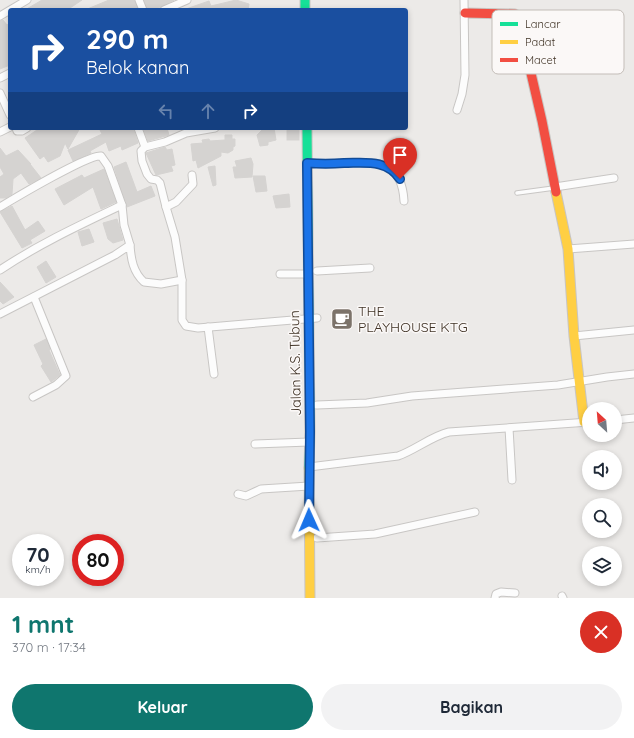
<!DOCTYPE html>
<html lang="id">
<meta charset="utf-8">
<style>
:root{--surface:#fff;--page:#f2f2f3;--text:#1f2937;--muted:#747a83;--accent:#0f766e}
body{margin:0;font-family:Quicksand,sans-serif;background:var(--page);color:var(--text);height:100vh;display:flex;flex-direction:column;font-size:15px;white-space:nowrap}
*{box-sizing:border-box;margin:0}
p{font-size:13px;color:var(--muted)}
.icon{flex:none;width:22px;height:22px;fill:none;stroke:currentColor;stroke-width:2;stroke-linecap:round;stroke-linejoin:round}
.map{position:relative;height:598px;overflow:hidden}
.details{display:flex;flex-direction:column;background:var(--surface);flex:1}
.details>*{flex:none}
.guide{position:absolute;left:8px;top:8px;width:400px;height:122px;border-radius:4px;box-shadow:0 2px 6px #0003;background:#1a4fa0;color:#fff;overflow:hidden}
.needle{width:26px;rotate:334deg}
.buttons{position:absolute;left:582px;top:402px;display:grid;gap:8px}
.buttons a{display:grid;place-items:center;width:40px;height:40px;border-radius:50%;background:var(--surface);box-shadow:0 2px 6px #0003;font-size:20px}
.speed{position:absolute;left:12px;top:534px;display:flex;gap:8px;font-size:20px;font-weight:700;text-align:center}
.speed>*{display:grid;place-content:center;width:52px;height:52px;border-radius:50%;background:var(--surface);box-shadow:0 2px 6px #0003;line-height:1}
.speed small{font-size:10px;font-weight:400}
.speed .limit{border:6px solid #d22;background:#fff;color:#111}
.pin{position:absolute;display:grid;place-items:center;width:34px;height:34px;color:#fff;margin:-41px -17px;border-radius:50% 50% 50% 0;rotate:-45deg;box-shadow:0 0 4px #0007}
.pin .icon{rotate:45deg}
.me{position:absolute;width:44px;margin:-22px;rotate:359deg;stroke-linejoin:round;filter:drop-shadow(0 0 3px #0008)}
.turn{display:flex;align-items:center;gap:14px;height:84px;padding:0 12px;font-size:18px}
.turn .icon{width:52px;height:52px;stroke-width:2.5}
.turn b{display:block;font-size:28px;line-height:34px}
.lanes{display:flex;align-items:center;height:38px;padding:0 12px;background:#0003;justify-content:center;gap:20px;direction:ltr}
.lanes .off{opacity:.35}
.round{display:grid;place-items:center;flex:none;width:42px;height:42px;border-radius:21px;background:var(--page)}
.headline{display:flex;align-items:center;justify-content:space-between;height:68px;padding:0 12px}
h1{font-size:24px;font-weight:700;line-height:30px;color:var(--accent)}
.button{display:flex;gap:8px;margin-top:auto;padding:8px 12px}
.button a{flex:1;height:46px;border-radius:24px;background:var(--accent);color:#fff;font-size:16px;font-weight:700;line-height:46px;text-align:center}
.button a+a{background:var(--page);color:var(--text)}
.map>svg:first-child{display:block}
.building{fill:#d5d3d1;stroke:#d5d3d1}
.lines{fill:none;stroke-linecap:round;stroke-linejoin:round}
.lane-casing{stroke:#c8c6c4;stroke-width:5.5}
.street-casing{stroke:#c8c6c4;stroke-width:9}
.fast-casing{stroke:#c8c5c2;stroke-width:11}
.slow-casing{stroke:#c8c5c2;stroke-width:11}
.jam-casing{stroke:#c8c5c2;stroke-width:11}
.lane{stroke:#fcfcfc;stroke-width:3.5}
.street{stroke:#fcfcfc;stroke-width:7}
.fast{stroke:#16e098;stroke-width:9}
.slow{stroke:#ffcf43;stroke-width:9}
.jam{stroke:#f24e42;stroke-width:9}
.route-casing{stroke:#114b97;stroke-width:10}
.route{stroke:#1a73e8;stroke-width:7}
.labels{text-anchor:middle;stroke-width:3;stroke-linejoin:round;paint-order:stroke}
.poi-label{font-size:14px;fill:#403326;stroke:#fbf8f7;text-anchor:start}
.street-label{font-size:14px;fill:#403326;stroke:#fbf8f7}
.key{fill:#fbf8f7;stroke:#c3bdb8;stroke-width:1}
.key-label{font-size:11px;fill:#403326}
</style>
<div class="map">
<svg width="634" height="598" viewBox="0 0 634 598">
<rect width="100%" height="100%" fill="#eceae8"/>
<g class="building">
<polygon points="42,0 82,0 67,10 25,10"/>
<polygon points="109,0 134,0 138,10 85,10"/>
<polygon points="144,0 174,0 154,10 148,10"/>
<polygon points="236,0 249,4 248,10 186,10 186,9 209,1 211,6"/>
<polygon points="3,20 7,25 10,23 10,65 0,69 0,21"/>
<polygon points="40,128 80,128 68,149 65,143 60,156 48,162 44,156 40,159 25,138"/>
<polygon points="99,128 133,128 138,143 122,150 121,146 109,151 106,142 90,151 91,153 73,161 68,150 102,134"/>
<polygon points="143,128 167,128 169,135 148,141"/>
<polygon points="274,128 276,140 268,142 268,145 260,146 257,135 262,130"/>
<rect x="287" y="130" width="12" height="10"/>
<polygon points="225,135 232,135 232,139 235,139 235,146 233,147 233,150 228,153 221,152 221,156 198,168 196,160 193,161 191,144 203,143 202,140 209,139 210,141 225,140"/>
<polygon points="165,147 167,150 172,149 175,165 171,166 173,171 156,175 146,153"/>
<polygon points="0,148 6,156 18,150 31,164 30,164 41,178 29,184 21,173 13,179 12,194 6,198 0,198 0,177 4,174 0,167"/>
<polygon points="251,158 253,164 252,177 235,178 233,167 237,167 235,161"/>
<polygon points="126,162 137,192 151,186 155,196 127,207 114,167"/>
<polygon points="215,166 216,185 213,186 208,167"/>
<polygon points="104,169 116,202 101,209 93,187 64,205 55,189 82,175 84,178"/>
<polygon points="253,176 265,176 267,191 256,192"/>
<polygon points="289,194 290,207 276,208 273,196"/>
<polygon points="12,206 25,230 38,221 45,231 30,240 32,243 22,248 0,212"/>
<polygon points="117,219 123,240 113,243 108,239 103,223"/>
<polygon points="89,229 94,242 82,246 78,232"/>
<polygon points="46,261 56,277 46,283 37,267"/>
<polygon points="0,282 14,297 3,304 0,301"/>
<polygon points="46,339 50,349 49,350 60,375 51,382 41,366 43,364 34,345"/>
</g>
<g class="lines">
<g class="lane-casing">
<polyline id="lane" points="517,193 554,188"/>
</g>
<g class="street-casing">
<g id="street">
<polyline points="139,0 143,10"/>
<polyline points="164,10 187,0"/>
<polyline points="0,16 27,0"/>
<polyline points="0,78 10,73"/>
<polyline points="0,93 10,115"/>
<polyline points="457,110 462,94 465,75 464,0"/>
<polyline points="16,128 17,131 22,131 27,128"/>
<polyline points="138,128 145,147"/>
<polyline points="215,128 186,133 165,142 145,147 141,151 142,161 147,174 151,179 157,180 160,183 166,207 175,237 182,280 182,320 186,326 198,328 317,318"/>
<polyline points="0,132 10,127"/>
<path d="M 307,163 C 320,164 334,164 348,163 C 380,161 402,163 404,201"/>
<polyline points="555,187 614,178"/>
<path d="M 0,207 C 15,198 89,154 101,156 L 108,166 L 122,205 L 124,225 L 130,245"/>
<polyline points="166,207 176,202 193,184 192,175"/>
<polyline points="568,249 634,244"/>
<path d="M 0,270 C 39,244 80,225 122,205"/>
<polyline points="317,271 370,268"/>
<polyline points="280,274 308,274"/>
<path d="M 0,314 L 115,255 L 130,245 C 131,259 133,272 144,282 L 161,284 L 182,280"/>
<polyline points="208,327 214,374"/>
<polyline points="574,336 634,330"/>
<polyline points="33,397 56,385 66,376 34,297"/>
<polyline points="317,405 367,403 412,396 558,385 607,377 634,374"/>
<polyline points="615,420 634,418"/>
<polyline points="509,428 512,480"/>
<polyline points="255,444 309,442"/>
<path d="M 309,467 L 398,456 C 415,450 432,436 449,432 L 589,422"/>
<polyline points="238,494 246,496 261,489 309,486"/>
<polyline points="317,538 375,534 475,512"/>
<polyline points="562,596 563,598"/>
<polyline points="495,598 496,594 501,592 515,593"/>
</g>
</g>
<g class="fast-casing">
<g id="fast">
<polyline points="305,0 305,10"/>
<polyline points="307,128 310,431 309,468"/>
</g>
</g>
<g class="slow-casing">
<g id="slow">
<polyline points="556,192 568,249 574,336 584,422"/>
<polyline points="309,468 310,598"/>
</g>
</g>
<g class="jam-casing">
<polyline id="jam" points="465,13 515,14 518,17 542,121 556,192"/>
</g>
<use href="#lane" class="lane"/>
<use href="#street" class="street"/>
<use href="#fast" class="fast"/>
<use href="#slow" class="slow"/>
<use href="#jam" class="jam"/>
</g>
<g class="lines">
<g class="route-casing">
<path id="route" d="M 309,520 L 310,432 L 307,163 C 319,164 332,164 344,163 C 365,163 387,159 400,179"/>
</g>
<use href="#route" class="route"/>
</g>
<defs>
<g id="cafe-square" transform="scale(1.15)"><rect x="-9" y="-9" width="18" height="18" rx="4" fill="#7c736a" stroke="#fbf8f7"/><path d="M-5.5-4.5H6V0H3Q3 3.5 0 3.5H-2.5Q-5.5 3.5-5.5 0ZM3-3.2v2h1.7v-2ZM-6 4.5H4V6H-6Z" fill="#fff"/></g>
</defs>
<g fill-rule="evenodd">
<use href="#cafe-square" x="342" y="319"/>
</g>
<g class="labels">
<g class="poi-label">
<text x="358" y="316">THE<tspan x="358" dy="16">PLAYHOUSE KTG</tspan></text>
</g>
<g class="street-label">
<text transform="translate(295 363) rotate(-91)" y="5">Jalan K.S. Tubun</text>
</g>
</g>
<rect x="492" y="10" width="132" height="64" rx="6" class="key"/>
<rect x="500" y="22" width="18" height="4" fill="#16e098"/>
<rect x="500" y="40" width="18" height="4" fill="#ffcf43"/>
<rect x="500" y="58" width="18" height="4" fill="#f24e42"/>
<g class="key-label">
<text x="525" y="28">Lancar</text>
<text x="525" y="46">Padat</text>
<text x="525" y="64">Macet</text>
</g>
</svg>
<div class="buttons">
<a><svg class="needle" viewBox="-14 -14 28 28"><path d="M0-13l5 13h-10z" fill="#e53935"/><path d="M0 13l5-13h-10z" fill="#747a83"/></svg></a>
<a><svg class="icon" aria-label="sound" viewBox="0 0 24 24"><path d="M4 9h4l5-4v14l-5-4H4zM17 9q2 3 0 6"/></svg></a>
<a><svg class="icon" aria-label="search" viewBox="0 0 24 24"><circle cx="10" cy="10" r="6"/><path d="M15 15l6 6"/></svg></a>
<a><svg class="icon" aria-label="layers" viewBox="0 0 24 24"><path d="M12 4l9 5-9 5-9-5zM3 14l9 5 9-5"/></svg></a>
</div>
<div class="speed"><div>70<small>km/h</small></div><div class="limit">80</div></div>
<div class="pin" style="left:400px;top:179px;background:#d93025"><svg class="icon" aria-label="arrive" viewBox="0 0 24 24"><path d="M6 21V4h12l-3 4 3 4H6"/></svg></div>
<svg class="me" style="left:309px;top:520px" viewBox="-20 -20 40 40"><path d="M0-17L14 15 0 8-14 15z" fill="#1a73e8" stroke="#fff" stroke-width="4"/></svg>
<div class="guide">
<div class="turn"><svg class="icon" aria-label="right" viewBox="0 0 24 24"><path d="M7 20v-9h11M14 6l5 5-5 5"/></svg><div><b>290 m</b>Belok kanan</div></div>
<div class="lanes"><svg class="icon off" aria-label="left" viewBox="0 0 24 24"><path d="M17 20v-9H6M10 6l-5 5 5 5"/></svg><svg class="icon off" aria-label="ahead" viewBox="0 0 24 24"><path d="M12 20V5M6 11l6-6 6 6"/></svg><svg class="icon" aria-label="right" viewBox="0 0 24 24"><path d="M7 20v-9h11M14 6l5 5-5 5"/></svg></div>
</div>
</div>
<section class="details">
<div class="headline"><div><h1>1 mnt</h1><p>370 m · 17:34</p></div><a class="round" style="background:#d93025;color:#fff"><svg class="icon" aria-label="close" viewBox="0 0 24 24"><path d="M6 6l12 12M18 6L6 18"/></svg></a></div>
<div class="button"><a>Keluar</a><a>Bagikan</a></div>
</section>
